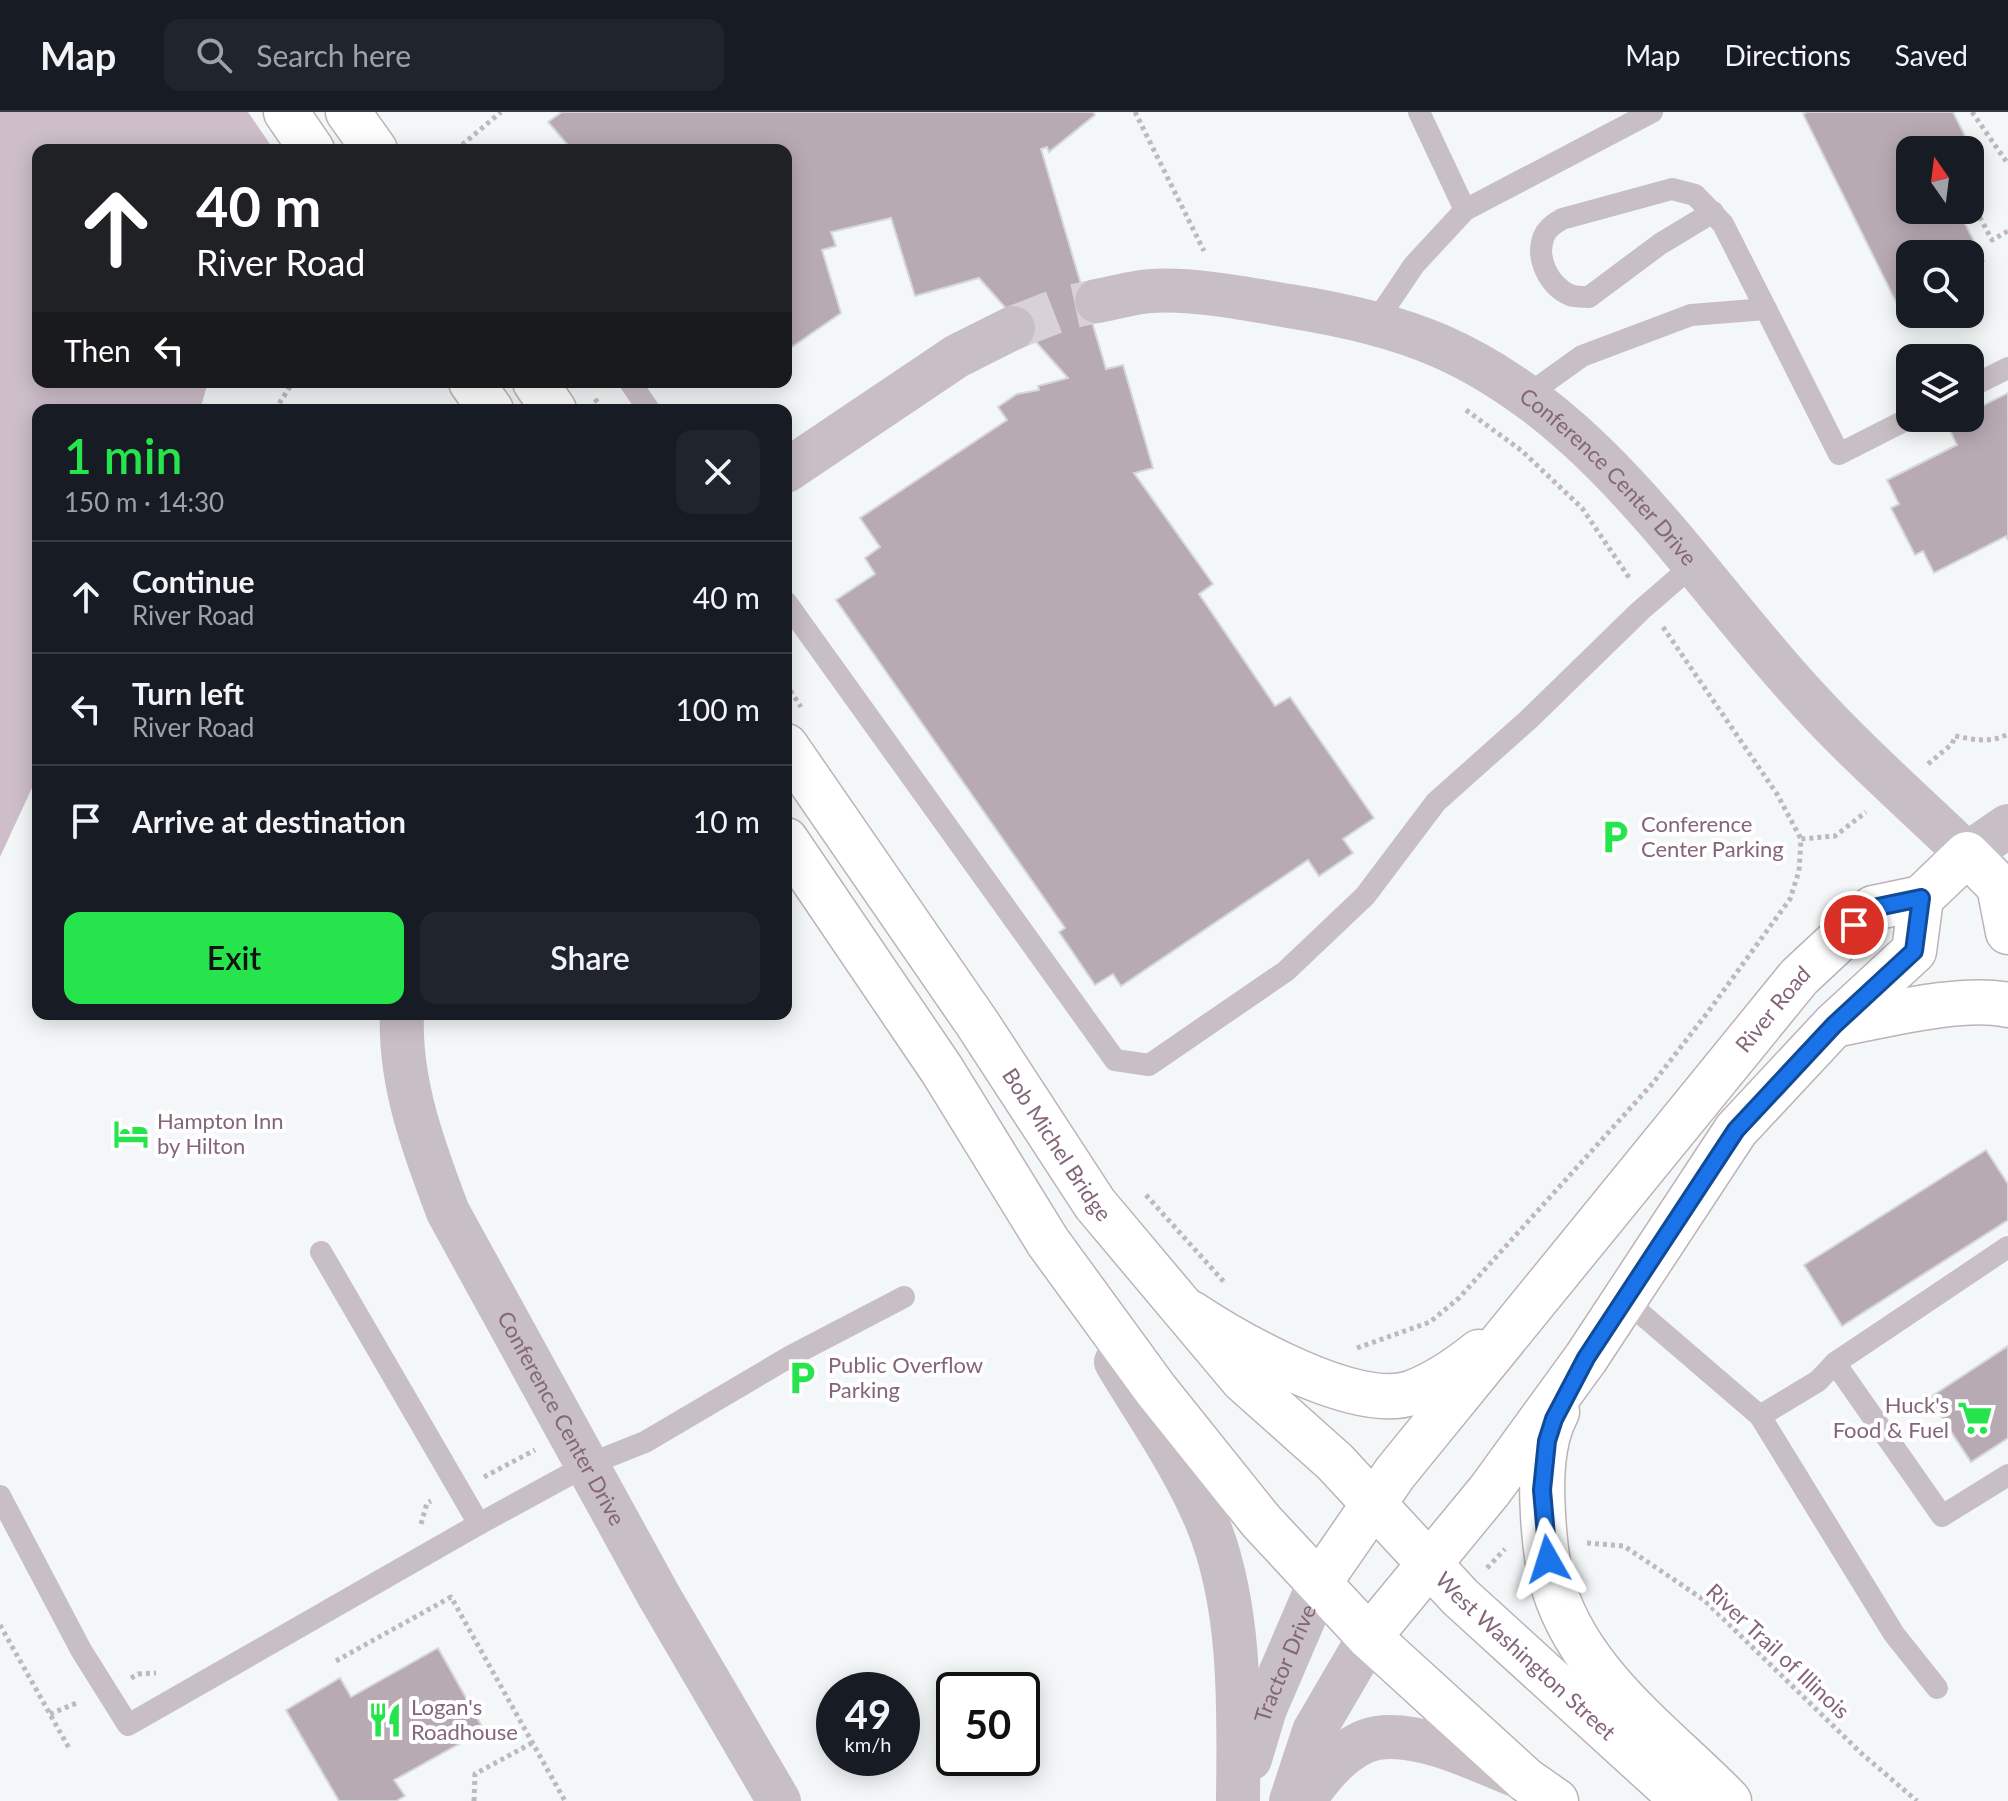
<!DOCTYPE html>
<meta charset="utf-8">
<style>
:root{--surface:#171b24;--page:#20242c;--text:#f1f3f6;--muted:#9ea1a6;--line:#363941;--accent:#26e44b}
body{margin:0;font-family:Lato,sans-serif;background:var(--page);color:var(--text);height:100vh;display:flex;flex-direction:column;font-size:30px;white-space:nowrap}
*{box-sizing:border-box;margin:0}
p{font-size:26px;color:var(--muted)}
.icon{flex:none;width:44px;height:44px;fill:none;stroke:currentColor;stroke-width:2;stroke-linecap:round;stroke-linejoin:round}
.map{position:relative;flex:1;overflow:hidden}
.details{position:absolute;left:32px;top:292px;width:760px;height:616px;display:flex;flex-direction:column;background:var(--surface);border-radius:16px;box-shadow:0 4px 20px #0003}
.details>*{flex:none}
.banner{position:absolute;left:32px;top:32px;width:760px;height:244px;border-radius:16px;box-shadow:0 4px 20px #0003;background:#202124;color:#fff;overflow:hidden}
.needle{width:52px;rotate:346deg}
.controls{position:absolute;left:1896px;top:24px;display:grid;gap:16px}
.controls a{display:grid;place-items:center;width:88px;height:88px;border-radius:16px;background:var(--surface);box-shadow:0 4px 20px #0003;font-size:40px}
.speed{position:absolute;left:816px;top:1560px;display:flex;gap:16px;font-size:40px;font-weight:700;text-align:center}
.speed>*{display:grid;place-content:center;width:104px;height:104px;border-radius:50%;background:var(--surface);box-shadow:0 4px 20px #0003;line-height:1}
.speed small{font-size:20px;font-weight:400}
.speed .limit{border:4px solid #111;border-radius:12px;background:#fff;color:#111}
.pin{position:absolute;display:grid;place-items:center;width:68px;height:68px;color:#fff;margin:-34px;border:4px solid #fff;border-radius:50%;box-shadow:0 2px 8px #0007}
.me{position:absolute;width:88px;margin:-44px;rotate:354deg;stroke-linejoin:round;filter:drop-shadow(0 0 6px #0008)}
.turn{display:flex;align-items:center;gap:28px;height:168px;padding:0 32px;font-size:36px}
.turn .icon{width:104px;height:104px;stroke-width:2.5}
.turn b{display:block;font-size:56px;line-height:68px}
.then{display:flex;align-items:center;height:76px;padding:0 32px;background:#0003;gap:16px;font-size:30px}
.round{display:grid;place-items:center;flex:none;width:84px;height:84px;border-radius:16px;background:var(--page)}
.head{display:flex;align-items:center;justify-content:space-between;height:136px;padding:0 32px}
h1{font-size:48px;font-weight:600;line-height:60px;color:var(--accent)}
.cta{display:flex;gap:16px;margin-top:auto;padding:16px 32px}
.cta a{flex:1;height:92px;border-radius:16px;background:var(--accent);color:#111;font-size:32px;font-weight:600;line-height:92px;text-align:center}
.cta a+a{background:var(--page);color:var(--text)}
ul{padding:0;list-style:none}
li{display:flex;align-items:center;gap:24px;height:112px;padding:0 32px;border-top:2px solid var(--line)}
li div{flex:1}
li b{display:block;font-size:30px}
li em{font-style:normal}
header{display:flex;align-items:center;gap:48px;box-sizing:border-box;height:112px;padding:0 40px;background:var(--surface);border-bottom:2px solid var(--line)}
header strong{font-size:38px}
nav{display:flex;gap:44px;margin-inline-start:auto;font-size:28px}
.search{width:560px;height:72px;background:var(--page);display:flex;align-items:center;gap:20px;box-sizing:border-box;padding:0 28px;border-radius:16px;color:var(--muted);font-size:30px}
.map>svg:first-child{display:block}
.water{fill:#cdbeca}
.pier{fill:#f4f7f7}
.building{fill:#b8aab3;stroke:#d6d8d8;stroke-width:2}
.lines{fill:none;stroke-linecap:round;stroke-linejoin:round}
.minor-tunnel{stroke:#d8d2d7;stroke-width:44;stroke-dasharray:44 22;stroke-linecap:butt}
.secondary-casing{stroke:#bcb2b8;stroke-width:47}
.primary-casing{stroke:#bcb3b8;stroke-width:47}
.path{stroke:#bfb9bd;stroke-width:5;stroke-dasharray:4 4;stroke-linecap:butt}
.service{stroke:#c8bfc4;stroke-width:22}
.minor{stroke:#c8bfc4;stroke-width:44}
.secondary{stroke:#fff;stroke-width:44}
.primary{stroke:#fff;stroke-width:44}
.route-casing{stroke:#114b97;stroke-width:20}
.route{stroke:#1a73e8;stroke-width:14}
.labels{text-anchor:middle;stroke-width:8;stroke-linejoin:round;paint-order:stroke}
.street-label{font-size:22px;fill:#856578;stroke:#fff}
.poi-label{font-size:22px;fill:#856578;stroke:#fff;text-anchor:start}
</style>
<header>
<strong>Map</strong>
<div class="search"><svg class="icon" aria-label="search" viewBox="0 0 24 24"><circle cx="10" cy="10" r="6"/><path d="M15 15l6 6"/></svg>Search here</div>
<nav><a>Map</a><a>Directions</a><a>Saved</a></nav>
</header>
<div class="map">
<svg width="2008" height="1689" viewBox="0 0 2008 1689">
<rect width="100%" height="100%" fill="#f4f7f7"/>
<polygon class="water" points="0,0 371,0 337,38 38,38 38,270 208,270 200,298 38,298 38,663 0,745"/>
<polygon class="pier" points="248,0 375,0 342,38 274,38"/>
<g class="building">
<polygon points="562,0 1093,0 1095,3 1049,40 1047,35 1041,37 1106,257 1123,253 1153,356 1134,361 1213,472 1199,482 1275,594 1290,585 1374,706 1343,727 1353,741 1319,764 1308,748 1121,874 1113,862 1095,873 1059,820 1065,816 836,488 875,462 865,446 880,435 860,406 1007,308 998,295 1017,282 1039,278 1038,274 1068,266 979,166 915,184 891,106 831,120 836,134 822,138 841,201 786,239 786,38 572,38 548,10"/>
<polygon points="1807,0 1953,0 1966,26 1942,38 1910,38 1910,98 1958,98 1984,149 1970,156 1970,142 1910,142 1910,186 1897,192 1803,2"/>
<polygon points="2008,281 2008,428 2006,424 1934,461 1923,439 1915,443 1891,396 1899,392 1887,368 1957,333 1947,312 1958,306 1970,306 1970,300"/>
<polygon points="1986,1038 2008,1072 2008,1108 1842,1214 1804,1153"/>
<polygon points="2008,1234 2008,1326 1971,1350 1929,1286"/>
<polygon points="438,1536 484,1618 394,1668 405,1684 396,1689 339,1689 286,1598 340,1566 351,1585"/>
</g>
<g class="lines">
<polyline class="minor-tunnel" points="1013,216 1064,196 1097,189"/>
<g class="secondary-casing">
<g id="secondary">
<polyline points="1999,774 2008,820"/>
<polyline points="1921,786 1967,742 1999,774"/>
<path d="M 1834,913 C 1883,904 1960,883 2008,893"/>
<path d="M 1191,1201 C 1238,1232 1356,1300 1411,1281 C 1436,1272 1459,1256 1479,1240"/>
<path d="M 1557,1300 C 1541,1330 1541,1369 1543,1402 C 1544,1422 1546,1442 1550,1462 C 1573,1560 1663,1621 1729,1689"/>
<path id="s4" d="M 1319,1471 L 1395,1361 L 1799,865 L 1873,796 L 1921,786"/>
<polyline points="1369,1525 1490,1378 1586,1246 1736,1018 1834,913 1914,839 1921,786"/>
</g>
</g>
<g class="primary-casing">
<g id="primary">
<polyline points="286,0 312,38"/>
<polyline points="348,0 375,38"/>
<polyline points="471,270 491,298"/>
<polyline points="535,270 554,298"/>
<path id="s5" d="M 786,634 L 977,911 L 1095,1092 L 1243,1268 L 1335,1350 L 1460,1485 L 1684,1689"/>
<polyline points="786,728 942,958 1048,1130 1156,1278 1261,1409 1369,1525 1526,1668 1556,1689"/>
</g>
</g>
<g class="path">
<polyline points="1135,0 1204,139"/>
<polyline points="1972,0 2008,52"/>
<polyline points="456,38 501,0"/>
<polyline points="1976,98 1992,128 2008,119"/>
<polyline points="595,287 603,298"/>
<polyline points="275,298 293,270"/>
<polyline points="1466,298 1522,339 1582,396 1630,467"/>
<polyline points="1663,515 1777,682 1801,727"/>
<polyline points="786,572 801,595"/>
<path d="M 1928,652 L 1952,632 L 1955,624 C 1974,628 1991,631 2008,622"/>
<polyline points="1146,1083 1225,1171"/>
<polyline points="1357,1236 1430,1210 1459,1186 1653,971 1708,900 1790,787 1799,759 1801,727 1835,724 1866,700"/>
<polyline points="484,1365 535,1338"/>
<polyline points="421,1412 427,1391 431,1389"/>
<polyline points="1587,1431 1624,1434 1704,1488 1861,1641 1917,1689"/>
<polyline points="1487,1456 1505,1437"/>
<polyline points="0,1513 69,1636"/>
<polyline points="336,1549 451,1485 565,1689"/>
<polyline points="131,1566 138,1562 156,1561"/>
<polyline points="50,1602 79,1590"/>
<polyline points="474,1689 475,1662 532,1631"/>
</g>
<g class="service">
<polyline points="1419,0 1465,98"/>
<path d="M 1713,100 L 1660,132 L 1589,185 C 1584,185 1575,185 1570,183 C 1549,174 1535,146 1544,124 C 1547,116 1555,111 1562,107 L 1672,77 L 1695,83 L 1723,112 L 1839,342 L 1910,306"/>
<polyline points="1375,211 1414,153 1465,98 1652,0"/>
<polyline points="630,270 649,298"/>
<polyline points="1970,275 2008,256"/>
<polyline points="1526,284 1582,244 1691,203 1766,197"/>
<polyline points="786,490 1115,948 1149,953 1286,859 1365,784 1436,690 1528,608 1640,499 1693,453"/>
<polyline points="321,1140 479,1412"/>
<polyline points="1625,1188 1760,1304 1894,1522 1937,1576"/>
<polyline points="1835,1251 1942,1404 2008,1363"/>
<polyline points="1760,1304 1818,1269 1835,1251 2008,1135"/>
<polyline points="0,1384 81,1538 128,1613 479,1412 587,1353 645,1330 791,1244 904,1185"/>
</g>
<g class="minor">
<path id="s1" d="M 1097,189 C 1115,186 1133,180 1151,179 C 1192,176 1248,187 1289,194 C 1340,202 1392,213 1440,234 C 1600,304 1693,463 1807,586 C 1857,641 1914,691 1967,742 L 2008,714"/>
<polyline points="786,359 957,244 1013,216"/>
<path id="s2" d="M 402,902 C 399,970 424,1037 448,1100 L 659,1484 L 779,1689"/>
<path d="M 1116,1250 C 1147,1302 1184,1354 1207,1410 C 1242,1494 1239,1599 1238,1689"/>
<path id="s3" d="M 1250,1647 L 1265,1597 L 1319,1471"/>
<polyline points="1291,1689 1314,1619 1369,1525"/>
<path d="M 1304,1689 C 1320,1664 1347,1631 1377,1626 C 1423,1619 1483,1651 1525,1667"/>
</g>
<use href="#secondary" class="secondary"/>
<use href="#primary" class="primary"/>
</g>
<g class="lines">
<g class="route-casing">
<polyline id="route" points="1548,1447 1542,1378 1547,1329 1554,1307 1586,1246 1736,1018 1834,913 1914,839 1921,786 1873,796 1854,813"/>
</g>
<use href="#route" class="route"/>
</g>
<defs>
<g id="parking-bare" transform="scale(2.76)"><path d="M-3.5-5.5H1a3.5 3.5 0 0 1 0 7H-1V5.5H-3.5ZM-1-3.4V-.6H.8a1.4 1.4 0 0 0 0-2.8Z" fill="#26e44b" stroke="#fff" stroke-width="2.5" paint-order="stroke"/></g>
<g id="hotel-bare" transform="scale(2.76)"><path d="M-6-4.5h1.5V1H6V5H4.5V3h-9V5H-6ZM-4 0a1.8 1.8 0 1 1 3.6 0ZM.5 0V-2.5h3Q6-2.5 6 0Z" fill="#26e44b" stroke="#fff" stroke-width="2.5" paint-order="stroke"/></g>
<g id="supermarket-bare" transform="scale(2.76)"><path d="M-6-5.5h2.5l.6 2H6L4.5 2H-2.5L-4.4-4H-6ZM-1.5 3.2a1.3 1.3 0 1 0 .1 0ZM3 3.2a1.3 1.3 0 1 0 .1 0Z" fill="#26e44b" stroke="#fff" stroke-width="2.5" paint-order="stroke"/></g>
<g id="restaurant-bare" transform="scale(2.76)"><path d="M-5-6h1v4h1v-4h1v4h1v-4h1v5L-1.5 .5V6h-2V.5L-5-1ZM5-6V6H3V1.5H1.5Q1.5-4 5-6Z" fill="#26e44b" stroke="#fff" stroke-width="2.5" paint-order="stroke"/></g>
</defs>
<g fill-rule="evenodd">
<use href="#parking-bare" x="1615" y="725"/>
<use href="#hotel-bare" x="131" y="1022"/>
<use href="#parking-bare" x="802" y="1266"/>
<use href="#supermarket-bare" x="1975" y="1306"/>
<use href="#restaurant-bare" x="385" y="1608"/>
</g>
<g class="labels">
<g class="street-label">
<text dy="8" stroke="none"><textPath href="#s1" startOffset="566">Conference Center Drive</textPath></text>
<text dy="8" stroke="none"><textPath href="#s4" startOffset="732">River Road</textPath></text>
<text dy="8" stroke="none"><textPath href="#s5" startOffset="482">Bob Michel Bridge</textPath></text>
<text dy="8" stroke="none"><textPath href="#s2" startOffset="440">Conference Center Drive</textPath></text>
<text transform="translate(1778 1539) rotate(43)" y="8">River Trail of Illinois</text>
<text dy="8" stroke="none"><textPath href="#s5" startOffset="1178">West Washington Street</textPath></text>
<text dy="8" stroke="none"><textPath href="#s3" startOffset="102">Tractor Drive</textPath></text>
</g>
<g class="poi-label">
<text x="1641" y="720">Conference<tspan x="1641" dy="25">Center Parking</tspan></text>
<text x="157" y="1017">Hampton Inn<tspan x="157" dy="25">by Hilton</tspan></text>
<text x="828" y="1261">Public Overflow<tspan x="828" dy="25">Parking</tspan></text>
<text x="1949" y="1301" text-anchor="end">Huck's<tspan x="1949" dy="25">Food &amp; Fuel</tspan></text>
<text x="411" y="1603">Logan's<tspan x="411" dy="25">Roadhouse</tspan></text>
</g>
</g>
</svg>
<div class="controls">
<a><svg class="needle" viewBox="-14 -14 28 28"><path d="M0-13l5 13h-10z" fill="#e53935"/><path d="M0 13l5-13h-10z" fill="#9ea1a6"/></svg></a>
<a><svg class="icon" aria-label="search" viewBox="0 0 24 24"><circle cx="10" cy="10" r="6"/><path d="M15 15l6 6"/></svg></a>
<a><svg class="icon" aria-label="layers" viewBox="0 0 24 24"><path d="M12 4l9 5-9 5-9-5zM3 14l9 5 9-5"/></svg></a>
</div>
<div class="speed"><div>49<small>km/h</small></div><div class="limit">50</div></div>
<div class="pin" style="left:1854px;top:813px;background:#d93025"><svg class="icon" aria-label="arrive" viewBox="0 0 24 24"><path d="M6 21V4h12l-3 4 3 4H6"/></svg></div>
<svg class="me" style="left:1548px;top:1447px" viewBox="-20 -20 40 40"><path d="M0-17L14 15 0 8-14 15z" fill="#1a73e8" stroke="#fff" stroke-width="4"/></svg>
<div class="banner">
<div class="turn"><svg class="icon" aria-label="ahead" viewBox="0 0 24 24"><path d="M12 20V5M6 11l6-6 6 6"/></svg><div><b>40 m</b>River Road</div></div>
<div class="then">Then<svg class="icon" aria-label="left" viewBox="0 0 24 24"><path d="M17 20v-9H6M10 6l-5 5 5 5"/></svg></div>
</div>
<section class="details">
<div class="head"><div><h1>1 min</h1><p>150 m · 14:30</p></div><a class="round"><svg class="icon" aria-label="close" viewBox="0 0 24 24"><path d="M6 6l12 12M18 6L6 18"/></svg></a></div>
<ul>
<li><svg class="icon" aria-label="ahead" viewBox="0 0 24 24"><path d="M12 20V5M6 11l6-6 6 6"/></svg><div><b>Continue</b><p>River Road</p></div><em>40 m</em></li>
<li><svg class="icon" aria-label="left" viewBox="0 0 24 24"><path d="M17 20v-9H6M10 6l-5 5 5 5"/></svg><div><b>Turn left</b><p>River Road</p></div><em>100 m</em></li>
<li><svg class="icon" aria-label="arrive" viewBox="0 0 24 24"><path d="M6 21V4h12l-3 4 3 4H6"/></svg><div><b>Arrive at destination</b></div><em>10 m</em></li>
</ul>
<div class="cta"><a>Exit</a><a>Share</a></div>
</section>
</div>
